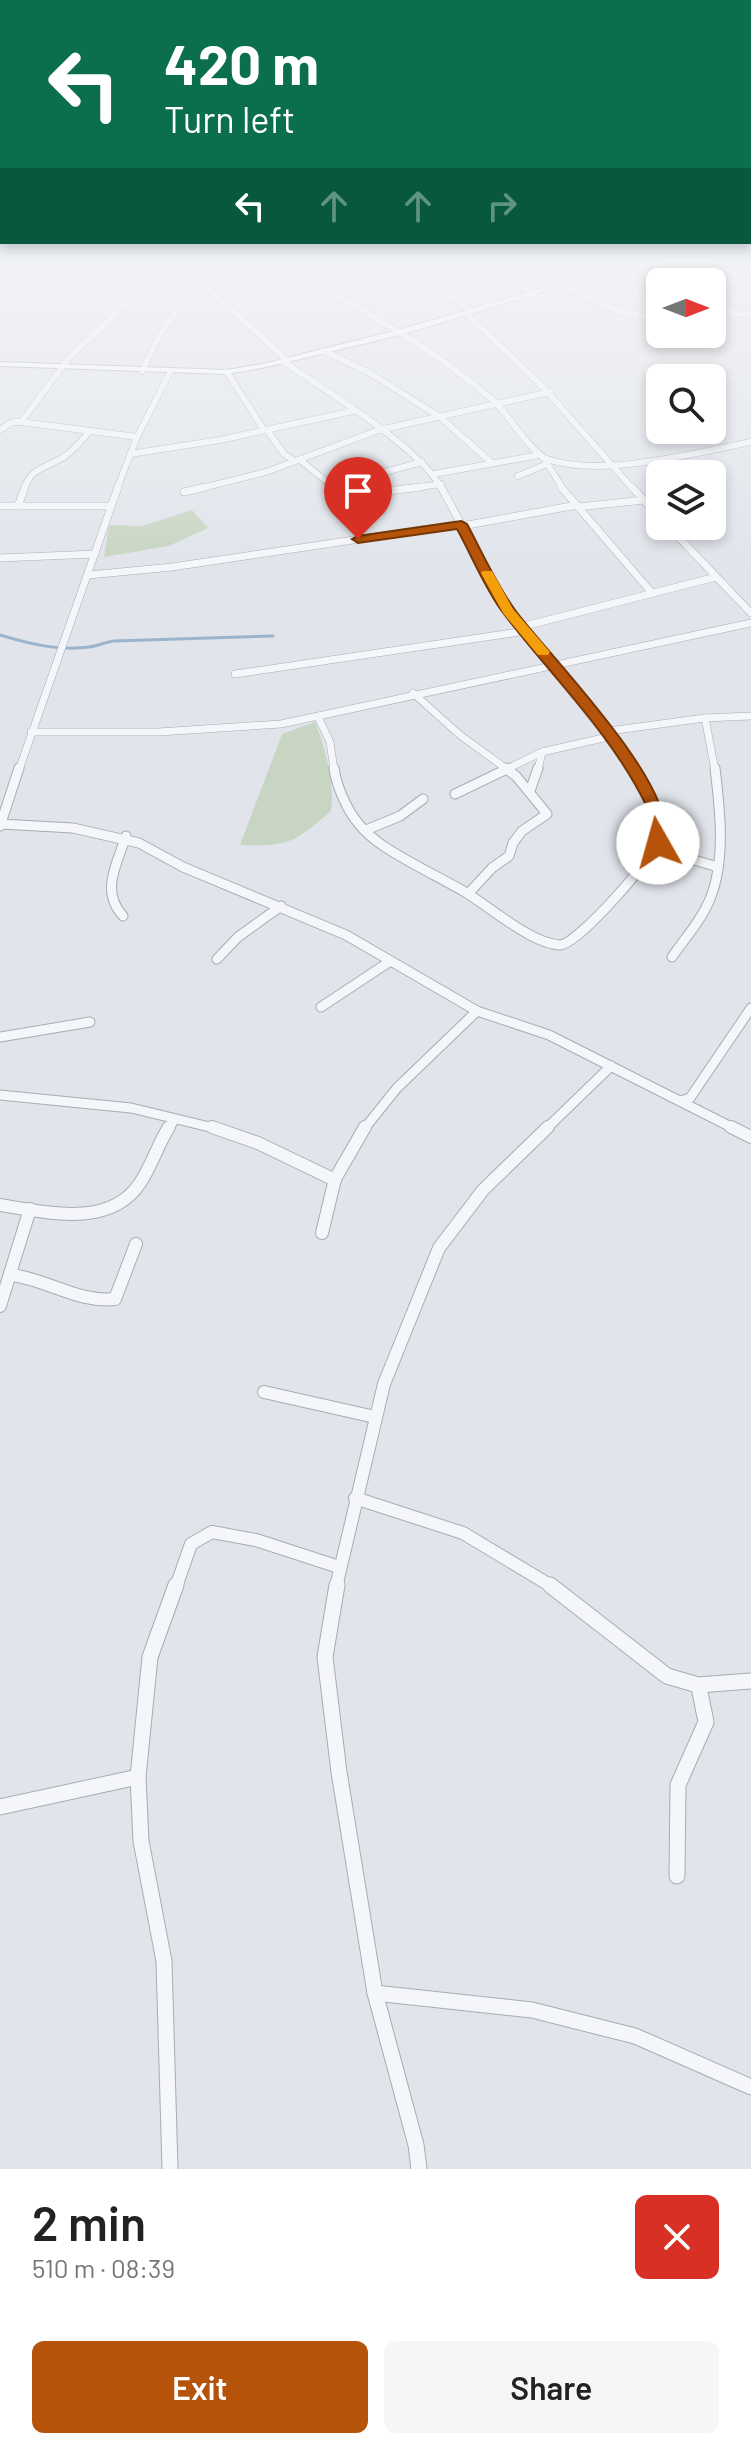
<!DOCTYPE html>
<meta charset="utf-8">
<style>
:root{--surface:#fff;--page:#f6f6f6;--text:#222;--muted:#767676;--accent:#b45309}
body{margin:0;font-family:Barlow,sans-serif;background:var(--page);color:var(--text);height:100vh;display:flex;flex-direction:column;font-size:30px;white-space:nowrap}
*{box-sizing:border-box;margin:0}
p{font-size:26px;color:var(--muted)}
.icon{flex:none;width:44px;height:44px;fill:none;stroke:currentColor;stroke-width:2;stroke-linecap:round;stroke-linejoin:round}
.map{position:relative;height:2169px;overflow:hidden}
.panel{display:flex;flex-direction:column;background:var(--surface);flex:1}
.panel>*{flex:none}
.banner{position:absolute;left:0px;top:0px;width:752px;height:244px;box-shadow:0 4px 12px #0003;background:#0b6e4f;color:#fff;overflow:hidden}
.needle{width:52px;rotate:90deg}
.tools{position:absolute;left:646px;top:268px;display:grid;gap:16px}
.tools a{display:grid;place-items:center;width:80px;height:80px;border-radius:12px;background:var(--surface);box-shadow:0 4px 12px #0003;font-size:40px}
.pin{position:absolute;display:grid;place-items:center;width:68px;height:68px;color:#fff;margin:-82px -34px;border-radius:50% 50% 50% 0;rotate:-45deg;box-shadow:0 0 8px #0007}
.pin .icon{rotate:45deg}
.me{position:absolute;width:88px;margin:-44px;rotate:353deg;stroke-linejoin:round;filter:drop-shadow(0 0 6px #0008)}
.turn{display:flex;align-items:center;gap:28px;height:168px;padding:0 32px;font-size:36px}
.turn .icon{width:104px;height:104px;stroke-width:2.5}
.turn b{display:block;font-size:56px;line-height:68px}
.lanes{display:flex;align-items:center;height:76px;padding:0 32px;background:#0003;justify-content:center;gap:40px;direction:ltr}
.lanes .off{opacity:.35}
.round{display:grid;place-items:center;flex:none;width:84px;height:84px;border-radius:12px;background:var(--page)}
.head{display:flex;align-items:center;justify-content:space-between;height:136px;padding:0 32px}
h1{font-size:48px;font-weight:600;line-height:60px}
.action{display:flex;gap:16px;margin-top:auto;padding:16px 32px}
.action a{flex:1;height:92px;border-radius:12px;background:var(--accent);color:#fff;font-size:32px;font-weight:600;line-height:92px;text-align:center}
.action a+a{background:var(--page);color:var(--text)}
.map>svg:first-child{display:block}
.green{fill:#c7d5c2}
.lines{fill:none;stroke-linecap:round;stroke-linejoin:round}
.stream{stroke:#9bb4cc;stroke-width:3}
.minor-far4-casing{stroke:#a6acb5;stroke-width:7}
.minor-far3-casing{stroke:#a6acb5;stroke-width:8}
.minor-far2-casing{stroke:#a6acb5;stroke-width:11}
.minor-far1-casing{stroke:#a6acb5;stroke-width:14}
.minor-casing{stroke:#a6acb5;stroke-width:17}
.secondary-casing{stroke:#a6acb5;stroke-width:2}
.minor-far4{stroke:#f4f6f9;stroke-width:6}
.minor-far3{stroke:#f4f6f9;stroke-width:7}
.minor-far2{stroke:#f4f6f9;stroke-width:9}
.minor-far1{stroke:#f4f6f9;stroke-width:12}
.minor{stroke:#f4f6f9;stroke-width:15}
.secondary{fill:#fff;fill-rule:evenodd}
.route{fill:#b45309;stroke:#753606;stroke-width:2}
.slow{fill:#f59e0b}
</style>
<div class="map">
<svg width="751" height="2169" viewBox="0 0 751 2169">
<rect width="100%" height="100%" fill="#e1e5eb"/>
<g class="green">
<polygon points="192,510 208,528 169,546 104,557 109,525 142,526"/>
<path d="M 315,722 C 325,747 335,784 331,811 C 295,842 289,847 240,845 L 282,734 Z"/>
</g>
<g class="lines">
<path class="stream" d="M 0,635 C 29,644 59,651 89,647 C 98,646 105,642 114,641 L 273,636"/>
<g class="minor-far4-casing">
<g id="minor-far4">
<polyline points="185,267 287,360"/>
<path d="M 285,267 C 360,309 429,344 494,401 C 508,414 531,453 547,459 C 600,478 696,453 751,442"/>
<polyline points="415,267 471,311"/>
<polyline points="500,267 533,294"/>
<polyline points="633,267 660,283"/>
<polyline points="714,267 751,280"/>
<polyline points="204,283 291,270"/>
<polyline points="560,285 621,312 660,319"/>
<polyline points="631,296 660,283"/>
<polyline points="712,299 736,313"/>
<polyline points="467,314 543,387 633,489"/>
<polyline points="712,317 751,313"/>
<polyline points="324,351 370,373 440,417 492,463"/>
<path d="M 283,361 C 325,391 419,446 442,489"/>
<polyline points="142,371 159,336 177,311"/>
<polyline points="227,372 264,430"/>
<polyline points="21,422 69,358 164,267"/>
<polyline points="0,430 12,422 21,422 137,437"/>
<polyline points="267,430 284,454 293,460"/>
<polyline points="130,454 220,440 353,411"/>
<polyline points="544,458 563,489"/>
<polyline points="300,460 336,489"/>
<polyline points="434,474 539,455"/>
<polyline points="518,476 547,464"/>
<polyline points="337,485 422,462"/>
<path d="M 24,489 C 31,468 45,468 62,458 C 73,452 82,440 90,431"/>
<polyline points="117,489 137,437 170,372"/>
<polyline points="198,489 266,472 379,430 550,392"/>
<polyline points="405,489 441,484"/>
</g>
</g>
<g class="minor-far3-casing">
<g id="minor-far3">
<polyline points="334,487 346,496 421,487"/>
<polyline points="441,487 508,610 612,736 633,770"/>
<polyline points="561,487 652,593"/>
<polyline points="632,487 660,518"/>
<polyline points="184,492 206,487"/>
<polyline points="0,506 110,506"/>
<polyline points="18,506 25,487"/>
<polyline points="578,507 644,500"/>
<polyline points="462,526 577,505"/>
<polyline points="668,526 751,613"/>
<polyline points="0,558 95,554"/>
<polyline points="89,575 172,567 461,524"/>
<polyline points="521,627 716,577"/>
<polyline points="235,674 526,631"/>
<polyline points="413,693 460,735 508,770"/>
<polyline points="318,717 330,742 334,770"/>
<polyline points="705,718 715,770"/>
<polyline points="609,731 705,718 751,716"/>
<polyline points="31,732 158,732 281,724 751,623"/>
<polyline points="19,770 118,487"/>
<polyline points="505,770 542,752 612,736"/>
<polyline points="538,770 542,752"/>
</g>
</g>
<g class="minor-far2-casing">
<g id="minor-far2">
<path d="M 334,768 C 336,785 347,810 358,823 C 365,832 376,841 385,847 C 411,864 439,877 465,892 C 490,907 532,944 560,945 C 577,945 655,857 658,840 C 664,813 644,790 631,768"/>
<polyline points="530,791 538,768"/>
<polyline points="455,794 509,768"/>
<polyline points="0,824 73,828 139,843 183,867 346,935 477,1011 549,1035 735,1129"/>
<polyline points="0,826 19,768"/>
<polyline points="366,830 400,816 423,799"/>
<polyline points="658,843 680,856 718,867"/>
<polyline points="468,894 492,868 509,856 513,843 522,831 547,814 516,776 505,768"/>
<path d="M 123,916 C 100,891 117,864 126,836"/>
<path d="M 672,957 C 685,938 701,921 710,899 C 726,860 720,809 715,768"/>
<polyline points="217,959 238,937 281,906"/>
<polyline points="321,1007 389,962"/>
<polyline points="0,1037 90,1022"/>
<polyline points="0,1095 131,1108 218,1129"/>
<polyline points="681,1101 690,1098 751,1008"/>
<polyline points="168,1129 175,1119"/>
<polyline points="364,1129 397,1088 477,1011"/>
<polyline points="546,1129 611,1066"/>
</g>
</g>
<g class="minor-far1-casing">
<g id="minor-far1">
<polyline points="212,1127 258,1143 335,1180"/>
<polyline points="731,1127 751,1137"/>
<path d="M 0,1205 C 45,1212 110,1229 140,1183 C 152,1165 158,1144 169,1127"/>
<polyline points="322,1233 335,1179 365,1127"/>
<path d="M 11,1275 C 47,1279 78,1303 115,1299 L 136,1244"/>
<polyline points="0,1306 30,1209"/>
<polyline points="264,1392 375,1417"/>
<polyline points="355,1498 463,1533 553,1587"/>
<polyline points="176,1587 191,1544 212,1532 256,1540 339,1567"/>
<polyline points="336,1587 384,1384 439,1248 483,1190 548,1127"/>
</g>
</g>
<g class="minor-casing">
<g id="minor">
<polyline points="337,1585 325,1657 339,1772 375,1993 416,2145 419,2169"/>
<polyline points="550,1585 667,1676 698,1685 751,1681"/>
<polyline points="0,1807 138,1777"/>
<polyline points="677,1876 678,1785 706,1722 699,1687"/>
<polyline points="375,1993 532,2010 635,2036 751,2087"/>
<polyline points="170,2169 164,1961 141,1841 138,1777 150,1657 176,1585"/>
</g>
</g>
<g class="secondary-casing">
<polygon id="secondary" points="626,267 639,267 586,279 404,334 267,367 227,374 0,366 0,362 227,370 267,363 398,330 583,276"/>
</g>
<use href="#minor-far4" class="minor-far4"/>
<use href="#minor-far3" class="minor-far3"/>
<use href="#minor-far2" class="minor-far2"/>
<use href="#minor-far1" class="minor-far1"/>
<use href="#minor" class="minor"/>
<use href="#secondary" class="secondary"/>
</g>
<linearGradient id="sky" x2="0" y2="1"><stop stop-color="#89b4dd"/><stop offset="0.47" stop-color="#f2f3f6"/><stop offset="1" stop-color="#f2f3f6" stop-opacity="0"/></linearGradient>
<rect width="751" height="570" fill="url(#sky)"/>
<path class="route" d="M 461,521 L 467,524 C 482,552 496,584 515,610 C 547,654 687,793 663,846 L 652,846 C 647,834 653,819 646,805 C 611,733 552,677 504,614 C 485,589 472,556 457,529 L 358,543 L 352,539 L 358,536 Z"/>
<polygon class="slow" points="483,571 492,571 513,609 550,652 548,655 538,655 503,613 481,573"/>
</svg>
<div class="tools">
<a><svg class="needle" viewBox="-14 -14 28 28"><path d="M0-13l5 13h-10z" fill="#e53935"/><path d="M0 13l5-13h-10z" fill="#767676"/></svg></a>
<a><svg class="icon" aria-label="search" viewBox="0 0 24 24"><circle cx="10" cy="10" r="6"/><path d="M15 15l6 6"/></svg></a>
<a><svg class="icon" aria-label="layers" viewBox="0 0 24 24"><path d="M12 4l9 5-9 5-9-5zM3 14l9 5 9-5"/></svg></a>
</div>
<div class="pin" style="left:358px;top:539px;background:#d93025"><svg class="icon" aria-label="arrive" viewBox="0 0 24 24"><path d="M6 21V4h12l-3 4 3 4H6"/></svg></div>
<svg class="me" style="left:658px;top:843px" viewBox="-20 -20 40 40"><circle r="19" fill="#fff"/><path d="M0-13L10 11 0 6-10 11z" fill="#b45309"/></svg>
<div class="banner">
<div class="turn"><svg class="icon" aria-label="left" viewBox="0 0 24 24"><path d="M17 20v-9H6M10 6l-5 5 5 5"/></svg><div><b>420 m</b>Turn left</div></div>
<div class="lanes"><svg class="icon" aria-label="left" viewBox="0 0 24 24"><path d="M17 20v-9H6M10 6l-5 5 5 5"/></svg><svg class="icon off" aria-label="ahead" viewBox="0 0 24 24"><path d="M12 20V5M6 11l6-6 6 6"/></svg><svg class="icon off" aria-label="ahead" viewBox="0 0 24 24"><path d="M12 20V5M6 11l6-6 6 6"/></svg><svg class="icon off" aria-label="right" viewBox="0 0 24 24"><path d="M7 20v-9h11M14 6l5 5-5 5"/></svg></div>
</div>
</div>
<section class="panel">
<div class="head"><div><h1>2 min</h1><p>510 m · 08:39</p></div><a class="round" style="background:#d93025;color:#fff"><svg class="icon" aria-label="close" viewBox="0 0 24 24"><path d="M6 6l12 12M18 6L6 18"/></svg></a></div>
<div class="action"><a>Exit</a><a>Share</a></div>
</section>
